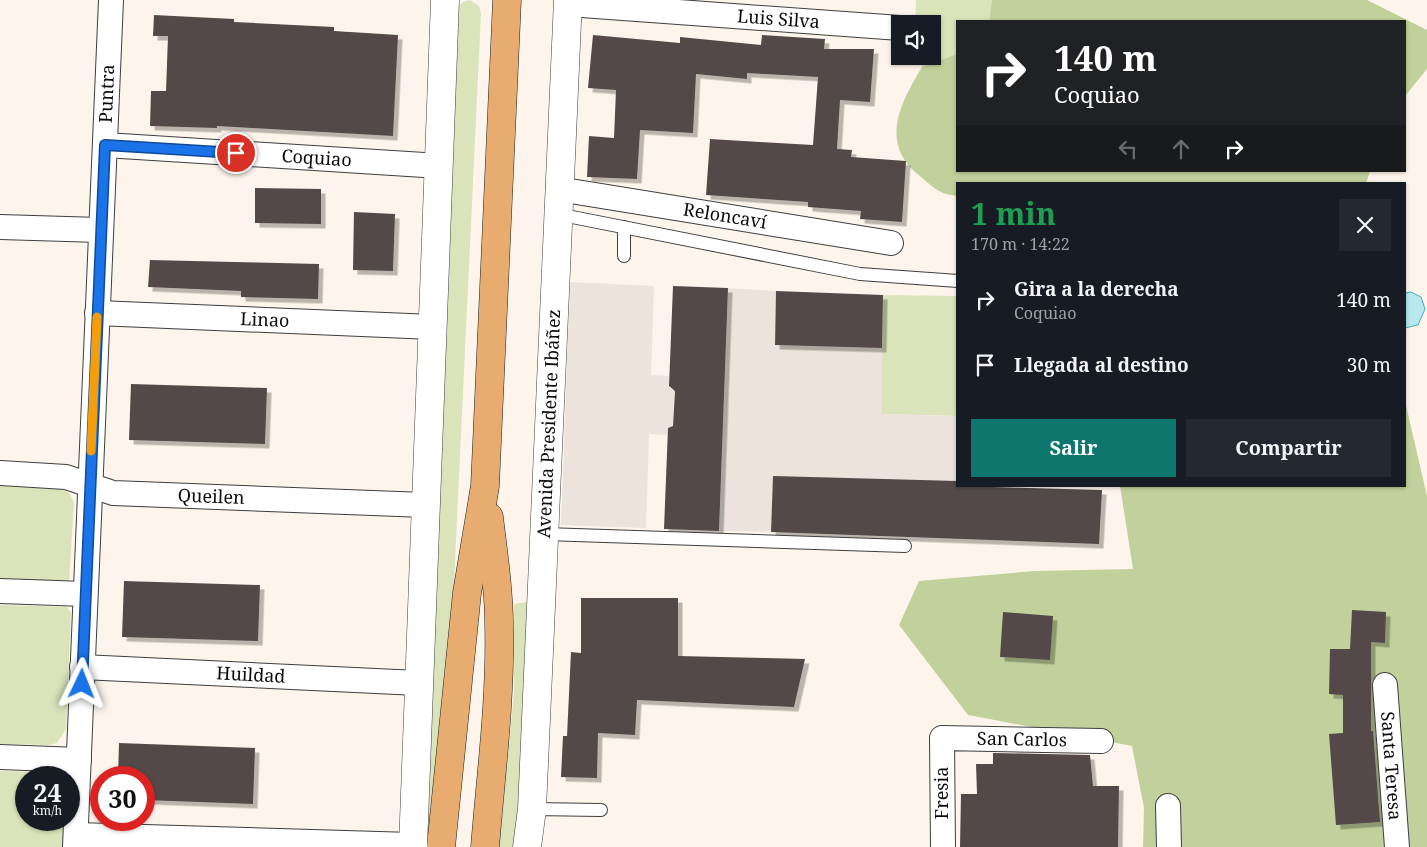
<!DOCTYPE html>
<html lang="es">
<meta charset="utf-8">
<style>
:root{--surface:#171b24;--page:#242831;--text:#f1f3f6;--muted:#9ea1a6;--accent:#0f766e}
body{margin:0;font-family:"Noto Serif",serif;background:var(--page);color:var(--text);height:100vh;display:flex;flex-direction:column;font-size:19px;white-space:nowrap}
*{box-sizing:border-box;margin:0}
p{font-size:16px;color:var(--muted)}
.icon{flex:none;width:28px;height:28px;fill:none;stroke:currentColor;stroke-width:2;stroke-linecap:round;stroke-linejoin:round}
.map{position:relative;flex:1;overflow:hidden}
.sheet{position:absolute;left:956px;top:182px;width:450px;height:305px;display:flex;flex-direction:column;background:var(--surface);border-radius:0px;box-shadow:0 1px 4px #0004}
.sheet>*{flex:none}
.guide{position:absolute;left:956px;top:20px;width:450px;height:152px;border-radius:0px;box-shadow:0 1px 4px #0004;background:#202124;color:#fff;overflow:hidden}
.tools{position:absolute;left:891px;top:15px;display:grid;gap:10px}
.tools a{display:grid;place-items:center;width:50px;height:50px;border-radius:0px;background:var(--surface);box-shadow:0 1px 4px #0004;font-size:25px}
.speed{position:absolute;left:15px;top:766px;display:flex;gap:10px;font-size:25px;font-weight:700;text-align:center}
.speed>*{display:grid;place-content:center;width:65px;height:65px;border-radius:50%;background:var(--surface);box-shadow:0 1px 4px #0004;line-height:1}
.speed small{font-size:12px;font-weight:400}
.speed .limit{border:8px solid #d22;background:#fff;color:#111}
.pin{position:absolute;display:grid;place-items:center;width:42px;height:42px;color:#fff;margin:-21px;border:2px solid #fff;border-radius:50%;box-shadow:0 1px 5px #0007}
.me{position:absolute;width:55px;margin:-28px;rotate:2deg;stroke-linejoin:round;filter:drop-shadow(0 0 4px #0008)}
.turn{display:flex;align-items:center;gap:18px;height:105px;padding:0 15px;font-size:22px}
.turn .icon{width:65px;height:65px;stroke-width:2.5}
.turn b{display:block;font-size:35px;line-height:42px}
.lanes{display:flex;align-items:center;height:48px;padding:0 15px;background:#0003;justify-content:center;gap:25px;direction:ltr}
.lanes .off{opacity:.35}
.round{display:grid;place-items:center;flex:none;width:52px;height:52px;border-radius:0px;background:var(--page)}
.summary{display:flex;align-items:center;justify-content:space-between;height:85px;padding:0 15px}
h1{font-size:30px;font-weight:700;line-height:38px;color:#1e9e55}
.cta{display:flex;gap:10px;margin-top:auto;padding:10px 15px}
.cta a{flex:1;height:58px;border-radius:0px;background:var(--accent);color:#fff;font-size:20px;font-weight:700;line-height:58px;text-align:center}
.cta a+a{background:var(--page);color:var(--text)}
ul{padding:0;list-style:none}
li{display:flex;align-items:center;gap:15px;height:65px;padding:0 15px}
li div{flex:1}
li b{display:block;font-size:19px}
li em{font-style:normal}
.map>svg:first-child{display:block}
.green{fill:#dae3ba}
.forest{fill:#c2d19b}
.plaza{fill:#ebe3dc}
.water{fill:#b6e8ee;stroke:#46acbc}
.building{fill:#524a49;filter:url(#shadow)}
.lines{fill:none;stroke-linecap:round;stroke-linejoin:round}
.service-casing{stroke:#3e3e3e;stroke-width:14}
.minor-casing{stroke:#3e3e3e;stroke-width:26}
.tertiary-casing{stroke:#3e3e3e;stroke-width:29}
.primary-casing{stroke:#1c1c1c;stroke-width:29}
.service{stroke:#fff;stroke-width:12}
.minor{stroke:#fff;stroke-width:24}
.tertiary{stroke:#fff;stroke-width:28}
.primary{stroke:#e8ac71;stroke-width:28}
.route-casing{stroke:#114b97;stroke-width:12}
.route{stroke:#1a73e8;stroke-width:9}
.slow{stroke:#f59e0b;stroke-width:9}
.labels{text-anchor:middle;stroke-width:5;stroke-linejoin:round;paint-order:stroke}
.street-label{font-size:18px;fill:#0b0b0b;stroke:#fff}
</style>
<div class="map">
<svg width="1427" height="847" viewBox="0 0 1427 847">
<defs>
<filter id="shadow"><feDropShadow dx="4.5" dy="4.5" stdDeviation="0" flood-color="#0004"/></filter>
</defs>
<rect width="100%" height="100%" fill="#fdf5ec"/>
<g class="green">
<polygon points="470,0 479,6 481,13 456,540 453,610 427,847 458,7 463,2"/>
<polygon points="916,0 992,0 989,21 958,21 957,54 922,67 923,56 932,56 932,24 915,24"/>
<polygon points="883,295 957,296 957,416 881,414"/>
<polygon points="0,486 63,489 70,494 74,503 69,583 0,583"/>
<polygon points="527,602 527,637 516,840 514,847 499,847 514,693 514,604"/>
<polygon points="0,605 67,607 71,613 66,729 57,743 49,745 0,744"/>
<polygon points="0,771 41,772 57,777 26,778 26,820 64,820 63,847 0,847"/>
</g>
<g class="forest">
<polygon points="992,0 1367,0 1427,30 1427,69 1405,96 1405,21 989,21"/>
<path d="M 957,54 L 958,171 L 1370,171 L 1366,184 L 958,184 L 957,196 C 939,194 934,188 921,177 C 878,144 900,104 922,67 Z"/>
<polygon points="1405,401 1427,496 1427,847 1143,847 1144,808 1132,746 968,715 899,625 919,581 1034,571 1133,569 1120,486 1405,486"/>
</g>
<g class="plaza">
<polygon points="570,282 654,286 651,375 670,376 669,386 674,393 673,425 668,428 667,435 649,434 646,528 561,525"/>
<polygon points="728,288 776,291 775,345 882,347 882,414 957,416 957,481 773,477 771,532 719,531"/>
</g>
<polygon class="water" points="1411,292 1421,297 1425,309 1418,325 1405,328 1405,293"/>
<g class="building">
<polygon points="154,15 234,19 234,22 334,27 334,31 398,35 393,136 217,126 217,128 150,126 151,91 166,91 168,36 153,36"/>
<polygon points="593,35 680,43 680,37 761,45 762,35 825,39 824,49 874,49 870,102 840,100 837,149 852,150 851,157 906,161 902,222 860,219 861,211 808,207 808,202 706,195 710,139 813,145 818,77 747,73 747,79 696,74 693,133 640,130 637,179 587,177 589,136 614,138 616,90 588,88"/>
<polygon points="255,188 321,189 321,224 255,223"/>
<polygon points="354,212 395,214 393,271 353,270"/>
<polygon points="150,260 319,264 318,299 241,297 241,291 148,287"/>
<polygon points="673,286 728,288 719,531 664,529 668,428 673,426 675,391 669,386"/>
<polygon points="776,291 883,295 882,348 775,345"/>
<polygon points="131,384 267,388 265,444 129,440"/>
<polygon points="773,476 958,481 958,486 1102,490 1099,544 771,532"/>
<polygon points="124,581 260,585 258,641 122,637"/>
<polygon points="581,598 678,598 678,656 805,659 794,707 637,700 635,735 598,733 597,778 561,777 563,736 567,736 571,652 581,653"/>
<polygon points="1352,610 1386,612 1385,643 1371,642 1371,731 1373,731 1380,822 1336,825 1329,734 1343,733 1343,695 1329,694 1330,649 1350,649"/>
<polygon points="1003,612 1053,616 1050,660 1000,657"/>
<polygon points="119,743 255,748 253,804 144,800 144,778 118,778"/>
<polygon points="993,753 1090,755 1093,786 1119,786 1118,847 960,847 961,794 977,794 976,764 993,764"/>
</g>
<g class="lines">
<g class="service-casing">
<g id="service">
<polyline points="557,214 860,274 958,281"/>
<polyline points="624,256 624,227"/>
<polyline points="545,534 905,546"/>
<polyline points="532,809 601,810"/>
</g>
</g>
<g class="minor-casing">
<g id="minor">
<path id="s1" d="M 568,4 L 900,28"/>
<path id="s2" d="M 105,145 L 440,166"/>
<path id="s3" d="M 558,189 L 891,243"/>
<polyline points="0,227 100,230"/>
<path id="s4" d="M 97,313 L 433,327"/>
<path id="s5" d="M 0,473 L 66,477 L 113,493 L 425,505"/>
<polyline points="0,591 85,594"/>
<path id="s6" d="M 82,667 L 418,683"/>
<path id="s7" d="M 1385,685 L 1397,847"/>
<polyline points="0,757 79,760"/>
<polyline points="1168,806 1169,847"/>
<polyline points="76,835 412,845"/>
<path id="s8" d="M 75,847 L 111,0"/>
<path id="s9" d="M 943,847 L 942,738 L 1101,741"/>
</g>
</g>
<g class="tertiary-casing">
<g id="tertiary">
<polyline points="413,847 445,0"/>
<path id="s10" d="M 527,847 L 532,809 L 568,0"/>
</g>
</g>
<g class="primary-casing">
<g id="primary">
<polyline points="441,847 467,593 485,486 507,0"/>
<path d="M 485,847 C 491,773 501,698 499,623 C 499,588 493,552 489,517"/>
</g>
</g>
<use href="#service" class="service"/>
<use href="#minor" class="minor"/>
<use href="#tertiary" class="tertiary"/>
<use href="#primary" class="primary"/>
</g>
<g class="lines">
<g class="route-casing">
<polyline id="route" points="82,684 105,145 236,153"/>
</g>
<use href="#route" class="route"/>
<polyline class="slow" points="91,451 97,317"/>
</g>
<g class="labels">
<g class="street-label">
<text dy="6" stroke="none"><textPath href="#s1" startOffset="211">Luis Silva</textPath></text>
<text dy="6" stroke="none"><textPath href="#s8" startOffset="754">Puntra</textPath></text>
<text dy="6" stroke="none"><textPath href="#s2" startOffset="212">Coquiao</textPath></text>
<text dy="6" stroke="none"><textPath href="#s3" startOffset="169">Reloncaví</textPath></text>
<text dy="6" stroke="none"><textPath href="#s4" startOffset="168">Linao</textPath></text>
<text dy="6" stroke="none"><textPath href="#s10" startOffset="424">Avenida Presidente Ibáñez</textPath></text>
<text dy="6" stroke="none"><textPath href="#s5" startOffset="214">Queilen</textPath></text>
<text dy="6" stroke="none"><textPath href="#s6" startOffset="169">Huildad</textPath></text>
<text dy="6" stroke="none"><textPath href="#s9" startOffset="189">San Carlos</textPath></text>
<text dy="6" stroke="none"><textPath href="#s7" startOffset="81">Santa Teresa</textPath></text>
<text transform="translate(942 793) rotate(-90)" y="6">Fresia</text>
</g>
</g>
</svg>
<div class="tools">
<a><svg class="icon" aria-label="sound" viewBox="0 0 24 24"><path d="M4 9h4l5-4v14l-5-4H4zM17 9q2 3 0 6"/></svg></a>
</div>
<div class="speed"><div>24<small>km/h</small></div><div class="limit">30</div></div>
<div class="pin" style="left:236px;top:153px;background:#d93025"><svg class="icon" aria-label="arrive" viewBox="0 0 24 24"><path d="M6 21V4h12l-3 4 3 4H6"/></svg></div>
<svg class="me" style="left:82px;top:684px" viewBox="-20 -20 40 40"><path d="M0-17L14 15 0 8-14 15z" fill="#1a73e8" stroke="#fff" stroke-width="4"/></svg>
<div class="guide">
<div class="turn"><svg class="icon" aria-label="right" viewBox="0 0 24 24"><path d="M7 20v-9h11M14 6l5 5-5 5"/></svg><div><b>140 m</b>Coquiao</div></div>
<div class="lanes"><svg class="icon off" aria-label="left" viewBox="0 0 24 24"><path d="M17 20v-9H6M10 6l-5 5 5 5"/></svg><svg class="icon off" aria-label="ahead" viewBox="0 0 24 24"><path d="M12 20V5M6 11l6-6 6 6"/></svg><svg class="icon" aria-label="right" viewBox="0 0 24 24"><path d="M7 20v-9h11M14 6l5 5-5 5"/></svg></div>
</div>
<section class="sheet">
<div class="summary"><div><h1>1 min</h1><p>170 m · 14:22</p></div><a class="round"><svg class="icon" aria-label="close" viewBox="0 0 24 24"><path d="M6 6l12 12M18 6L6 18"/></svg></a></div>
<ul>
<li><svg class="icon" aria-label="right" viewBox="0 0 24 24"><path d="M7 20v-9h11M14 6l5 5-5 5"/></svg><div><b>Gira a la derecha</b><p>Coquiao</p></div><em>140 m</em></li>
<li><svg class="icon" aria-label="arrive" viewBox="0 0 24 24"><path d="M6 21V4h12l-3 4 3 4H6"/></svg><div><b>Llegada al destino</b></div><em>30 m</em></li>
</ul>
<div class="cta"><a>Salir</a><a>Compartir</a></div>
</section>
</div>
